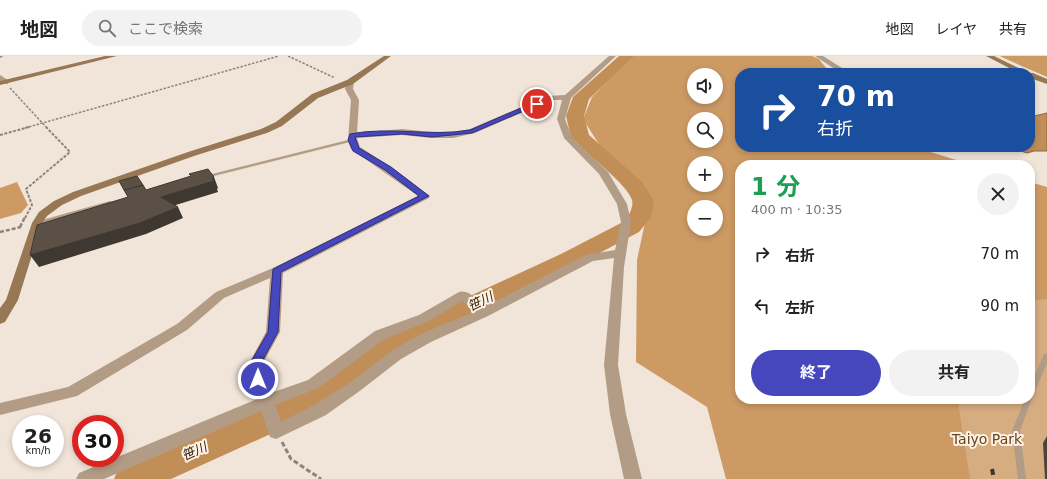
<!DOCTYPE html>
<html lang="ja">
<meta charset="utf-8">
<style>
:root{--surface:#fff;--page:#f2f2f2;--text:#222;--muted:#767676;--line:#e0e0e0;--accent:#4747bd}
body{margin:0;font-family:"DejaVu Sans","Noto Sans JP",sans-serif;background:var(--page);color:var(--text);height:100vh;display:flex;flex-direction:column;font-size:15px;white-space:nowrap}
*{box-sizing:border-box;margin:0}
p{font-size:13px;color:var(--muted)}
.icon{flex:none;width:22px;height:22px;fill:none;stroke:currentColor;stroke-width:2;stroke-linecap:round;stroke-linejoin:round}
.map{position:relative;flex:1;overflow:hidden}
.side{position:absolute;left:735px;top:104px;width:300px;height:244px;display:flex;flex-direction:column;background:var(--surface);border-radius:16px;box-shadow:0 2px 6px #0003}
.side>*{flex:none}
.top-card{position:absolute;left:735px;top:12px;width:300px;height:84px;border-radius:16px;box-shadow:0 2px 6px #0003;background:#1a4fa0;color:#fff;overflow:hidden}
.tools{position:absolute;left:687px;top:12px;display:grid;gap:8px}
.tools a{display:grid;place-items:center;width:36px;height:36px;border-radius:50%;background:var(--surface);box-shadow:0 2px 6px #0003;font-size:20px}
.speed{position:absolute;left:12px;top:359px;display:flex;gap:8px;font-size:20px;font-weight:700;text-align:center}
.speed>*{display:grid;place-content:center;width:52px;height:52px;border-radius:50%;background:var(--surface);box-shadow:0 2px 6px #0003;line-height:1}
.speed small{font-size:10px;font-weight:400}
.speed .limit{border:6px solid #d22;background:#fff;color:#111}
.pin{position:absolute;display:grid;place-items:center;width:34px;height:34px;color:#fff;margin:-17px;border:2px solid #fff;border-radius:50%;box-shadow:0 1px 4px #0007}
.me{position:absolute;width:44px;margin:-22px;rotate:0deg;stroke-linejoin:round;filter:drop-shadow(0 0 3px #0008)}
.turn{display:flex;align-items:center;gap:14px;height:84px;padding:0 16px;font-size:18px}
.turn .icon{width:52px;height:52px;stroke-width:2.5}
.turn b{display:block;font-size:28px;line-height:34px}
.round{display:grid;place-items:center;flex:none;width:42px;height:42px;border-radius:21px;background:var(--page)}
.overview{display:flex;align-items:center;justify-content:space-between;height:68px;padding:0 16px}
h1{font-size:24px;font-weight:700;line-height:30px;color:#1e9e55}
.button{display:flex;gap:8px;margin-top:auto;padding:8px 16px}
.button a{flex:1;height:46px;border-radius:24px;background:var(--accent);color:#fff;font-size:16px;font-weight:700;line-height:46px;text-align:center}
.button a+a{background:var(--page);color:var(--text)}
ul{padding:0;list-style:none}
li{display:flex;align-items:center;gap:12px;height:52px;padding:0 16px}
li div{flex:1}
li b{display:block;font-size:15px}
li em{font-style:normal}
header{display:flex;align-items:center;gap:24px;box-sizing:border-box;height:56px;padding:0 20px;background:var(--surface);border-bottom:1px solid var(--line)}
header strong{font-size:19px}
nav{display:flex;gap:22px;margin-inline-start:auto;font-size:14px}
.search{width:280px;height:36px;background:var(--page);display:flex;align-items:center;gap:10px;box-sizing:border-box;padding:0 14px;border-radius:22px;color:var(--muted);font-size:15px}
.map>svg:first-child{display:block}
.green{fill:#d6ac81}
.forest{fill:#cd9a64;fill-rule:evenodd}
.water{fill:#c18e58;stroke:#8d6842}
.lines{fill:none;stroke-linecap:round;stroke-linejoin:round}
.river{fill:#c18e58;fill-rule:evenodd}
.path-far3{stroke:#8d847c;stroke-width:1.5;stroke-dasharray:2.5 1.5;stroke-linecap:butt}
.path-far2{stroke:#8d847c;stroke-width:2;stroke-dasharray:3 1.5;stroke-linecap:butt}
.path-far1{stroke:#8d847c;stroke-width:2.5;stroke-dasharray:4 2;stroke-linecap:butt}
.path{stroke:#8d847c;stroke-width:3;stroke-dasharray:5 2.5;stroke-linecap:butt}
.lane{fill:#b39c85;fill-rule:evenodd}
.street{fill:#b39c85;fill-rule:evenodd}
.secondary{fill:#987755;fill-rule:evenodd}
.rail{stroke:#3b3530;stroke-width:4;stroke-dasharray:6 6;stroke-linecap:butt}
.wall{fill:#4d453c}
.shaded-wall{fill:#3f3831}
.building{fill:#5a5046;stroke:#3f3831}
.route{fill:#4747bd;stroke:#2e2e7b}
.labels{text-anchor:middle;stroke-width:4;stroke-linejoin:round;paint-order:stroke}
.water-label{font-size:13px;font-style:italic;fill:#3a240c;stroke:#fef2e6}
.near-park-label{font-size:14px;fill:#664319;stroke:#fef2e6}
</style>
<header>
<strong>地図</strong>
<div class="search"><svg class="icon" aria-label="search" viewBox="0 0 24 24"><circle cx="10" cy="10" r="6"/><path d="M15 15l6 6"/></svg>ここで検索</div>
<nav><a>地図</a><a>レイヤ</a><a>共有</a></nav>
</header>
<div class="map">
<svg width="1047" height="423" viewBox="0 0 1047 423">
<rect width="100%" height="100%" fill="#f1e5d9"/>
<polygon class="green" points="1030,233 1047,234 1047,423 951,423 936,343 1030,343"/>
<g class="forest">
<path d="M 632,0 L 812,0 L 819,3 L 830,17 L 740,17 L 740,91 L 929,91 L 927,95 L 973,109 L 740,109 L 740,343 L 959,343 L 958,346 L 970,423 L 726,423 L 707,351 L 636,306 L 637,204 L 647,157 L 636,125 L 605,98 L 583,63 L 592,41 ZM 694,19 L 716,19 L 716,41 L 694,41 ZM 694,63 L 716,63 L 716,85 L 694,85 ZM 694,107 L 716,107 L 716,129 L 694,129 ZM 694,151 L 716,151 L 716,173 L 694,173 Z"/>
<polygon points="1000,0 1047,0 1047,21 1006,3"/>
<polygon points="17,126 28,149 21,157 0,163 0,132"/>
<polygon points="1030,126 1047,131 1047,243 1030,245"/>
</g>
<polygon class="water" points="1047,57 1047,95 1034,95 1027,97 1009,91 1030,91 1030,61"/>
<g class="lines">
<path class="river" d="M 619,0 L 634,0 L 589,43 L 584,60 L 589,79 L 642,126 L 654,145 L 651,161 L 639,176 L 579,208 L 414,289 L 353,338 L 264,381 L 171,423 L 114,423 L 119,411 L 240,361 L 331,320 L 394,275 L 561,198 L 623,166 C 628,161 634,152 632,144 C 628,129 586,97 574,85 L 571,81 L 566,60 L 573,41 Z"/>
<g class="path-far3">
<polyline points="288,0 335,22"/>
<polyline points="0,1 4,0"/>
<polyline points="10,32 47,72"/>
<polyline points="25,72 279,0"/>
</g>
<g class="path-far2">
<polyline points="0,79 29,71"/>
<polyline points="25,162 32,149 26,133 70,96 46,71"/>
</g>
<g class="path-far1">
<polyline points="20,171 25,161"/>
<polyline points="0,176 21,171"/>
</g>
<polyline class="path" points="282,386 291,403 321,423"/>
<g class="lane">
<polygon points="352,83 354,83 354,85 206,122 204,121 204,120"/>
<polygon points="110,145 112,146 113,147 112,148 37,169 34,167 35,166"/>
<polygon points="1047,297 1047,308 1032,342 1020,375 1026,423 1018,423 1012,375 1025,343 1030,343 1030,331 1043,300 1044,298"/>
</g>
<g class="street">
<path d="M 609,0 L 616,0 L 571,42 L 565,63 L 572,81 L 608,116 L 627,148 L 631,166 L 624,211 L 618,309 L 626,358 L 642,423 L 624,423 L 610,358 L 604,309 L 614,202 L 593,205 L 488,260 L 431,286 L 401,303 L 361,334 L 326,359 L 276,383 L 270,381 L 261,355 L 104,423 L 76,423 L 79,417 L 257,343 L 247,311 L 266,276 L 270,222 L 224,242 L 187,274 L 77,340 L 0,359 L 0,347 L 68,331 L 177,268 L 216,236 L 273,212 L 418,140 L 351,93 L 348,84 L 351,44 L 345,33 L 347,24 L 350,24 L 354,26 L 353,33 L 359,44 L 357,77 L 402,73 L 431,76 L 453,76 L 470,73 L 547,40 L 565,39 ZM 551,44 L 562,44 L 557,63 L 564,82 L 599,118 L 617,148 L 621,166 L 615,194 L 586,199 L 484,251 C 477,244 469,233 459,236 L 419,259 L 375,275 L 308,324 L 271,337 L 261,311 L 280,276 L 283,217 L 429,142 L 430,140 L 391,111 L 360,91 L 357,82 L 402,79 L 431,82 L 453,82 L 475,77 ZM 462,245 L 474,256 L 421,278 L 391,295 L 351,326 L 314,349 L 281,366 L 275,349 L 318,332 L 385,283 L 429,265 Z"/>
<polygon points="815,0 823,0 850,17 841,17"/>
<polygon points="0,19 8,24 8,28 2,28 0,25"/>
</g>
<g class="secondary">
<polygon points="105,0 117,0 0,29 0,25"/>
<polygon points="384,0 391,0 353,28 318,42 282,70 267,77 194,100 81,140 62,149 47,160 42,167 18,244 5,266 0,268 0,252 6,244 32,167 39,156 54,145 73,136 188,96 261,73 276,66 312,38 347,24"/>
<polygon points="986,0 994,0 1029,17 1019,17"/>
<polygon points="1029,17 1033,17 1047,23 1047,28 1030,22"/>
</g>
<polyline class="rail" points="992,413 994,423"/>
</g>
<polygon class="wall" points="1047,380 1047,423 1045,423 1043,387"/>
<g class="shaded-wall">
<polygon points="214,121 218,132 217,133 218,136 166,152 161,141"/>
<polygon points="178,151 183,162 146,178 39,211 30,199"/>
</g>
<g class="building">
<polygon points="208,113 214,121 212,122 214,125 161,141 178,151 140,167 30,199 37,169 128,141 124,134 143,129 146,134 191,120 189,118"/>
<polygon points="137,120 143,129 124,134 119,125"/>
</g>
<path class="route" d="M 535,46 L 540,48 L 472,77 L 432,81 L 402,78 L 355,81 L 359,92 L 391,111 L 429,140 L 281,216 L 278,276 L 259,311 L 263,323 L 261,326 L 258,327 L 254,326 L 248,311 L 268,276 L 273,213 L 419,140 L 385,114 L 353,95 L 348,84 L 350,78 C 390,70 430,81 470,74 Z"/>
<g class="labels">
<g class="water-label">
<text transform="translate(480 245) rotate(-26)" y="5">笹川</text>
<text transform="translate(194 395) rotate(-24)" y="5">笹川</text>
</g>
<g class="near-park-label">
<text x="987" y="388">Taiyo Park</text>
</g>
</g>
</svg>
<div class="tools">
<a><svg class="icon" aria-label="sound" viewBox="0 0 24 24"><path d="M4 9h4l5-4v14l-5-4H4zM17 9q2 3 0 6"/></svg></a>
<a><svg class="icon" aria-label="search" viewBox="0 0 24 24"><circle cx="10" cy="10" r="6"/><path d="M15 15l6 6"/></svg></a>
<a>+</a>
<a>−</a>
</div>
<div class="speed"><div>26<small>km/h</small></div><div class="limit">30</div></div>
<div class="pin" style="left:537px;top:48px;background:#d93025"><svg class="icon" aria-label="arrive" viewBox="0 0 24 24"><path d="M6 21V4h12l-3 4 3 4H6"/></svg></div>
<svg class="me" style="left:258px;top:323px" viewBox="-20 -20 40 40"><circle r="17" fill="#4747bd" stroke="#fff" stroke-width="3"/><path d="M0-11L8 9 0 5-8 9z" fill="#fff"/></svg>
<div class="top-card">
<div class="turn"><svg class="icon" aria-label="right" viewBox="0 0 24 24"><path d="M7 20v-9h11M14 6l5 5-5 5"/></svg><div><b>70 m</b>右折</div></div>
</div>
<section class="side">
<div class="overview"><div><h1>1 分</h1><p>400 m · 10:35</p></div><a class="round"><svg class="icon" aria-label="close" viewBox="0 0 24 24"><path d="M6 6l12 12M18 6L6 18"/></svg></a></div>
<ul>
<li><svg class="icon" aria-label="right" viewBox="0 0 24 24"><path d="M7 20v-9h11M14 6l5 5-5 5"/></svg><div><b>右折</b></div><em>70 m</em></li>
<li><svg class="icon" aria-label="left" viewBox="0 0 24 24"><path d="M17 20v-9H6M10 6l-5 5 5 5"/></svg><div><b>左折</b></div><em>90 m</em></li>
</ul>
<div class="button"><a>終了</a><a>共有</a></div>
</section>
</div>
